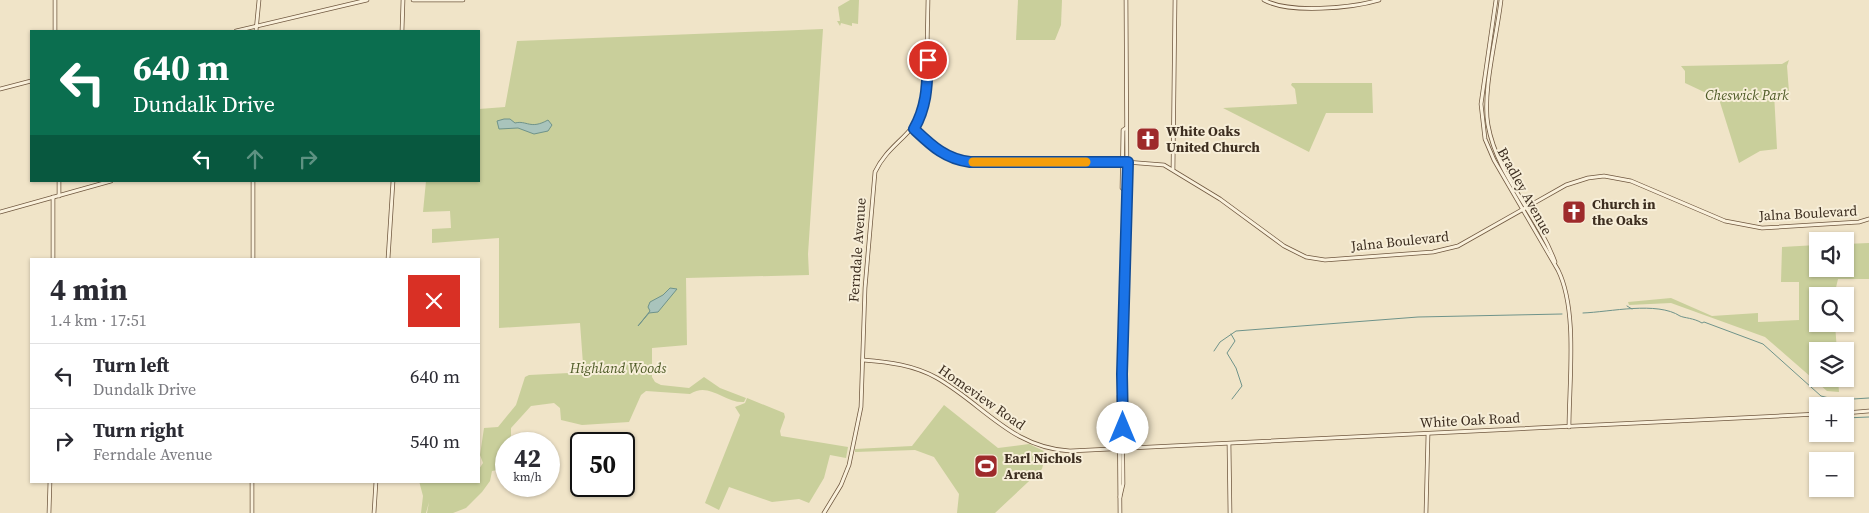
<!DOCTYPE html>
<meta charset="utf-8">
<style>
:root{--surface:#fff;--page:#f7f7f7;--text:#2b2b33;--muted:#7c7c81;--line:#e1e1e2}
body{margin:0;font-family:"Source Serif 4",serif;background:var(--page);color:var(--text);height:100vh;display:flex;flex-direction:column;font-size:19px;white-space:nowrap}
*{box-sizing:border-box;margin:0}
p{font-size:16px;color:var(--muted)}
.icon{flex:none;width:28px;height:28px;fill:none;stroke:currentColor;stroke-width:2;stroke-linecap:round;stroke-linejoin:round}
.map{position:relative;flex:1;overflow:hidden}
.details{position:absolute;left:30px;top:258px;width:450px;height:225px;display:flex;flex-direction:column;background:var(--surface);border-radius:0px;box-shadow:0 1px 4px #0004}
.details>*{flex:none}
.guide{position:absolute;left:30px;top:30px;width:450px;height:152px;border-radius:0px;box-shadow:0 1px 4px #0004;background:#0b6e4f;color:#fff;overflow:hidden}
.controls{position:absolute;left:1809px;top:232px;display:grid;gap:10px}
.controls a{display:grid;place-items:center;width:45px;height:45px;border-radius:0px;background:var(--surface);box-shadow:0 1px 4px #0004;font-size:25px}
.speed{position:absolute;left:495px;top:432px;display:flex;gap:10px;font-size:25px;font-weight:700;text-align:center}
.speed>*{display:grid;place-content:center;width:65px;height:65px;border-radius:50%;background:var(--surface);box-shadow:0 1px 4px #0004;line-height:1}
.speed small{font-size:12px;font-weight:400}
.speed .limit{border:2px solid #111;border-radius:8px;background:#fff;color:#111}
.pin{position:absolute;display:grid;place-items:center;width:42px;height:42px;color:#fff;margin:-21px;border:2px solid #fff;border-radius:50%;box-shadow:0 1px 5px #0007}
.me{position:absolute;width:55px;margin:-28px;rotate:0deg;stroke-linejoin:round;filter:drop-shadow(0 0 4px #0008)}
.turn{display:flex;align-items:center;gap:18px;height:105px;padding:0 20px;font-size:22px}
.turn .icon{width:65px;height:65px;stroke-width:2.5}
.turn b{display:block;font-size:35px;line-height:42px}
.lanes{display:flex;align-items:center;height:48px;padding:0 20px;background:#0003;justify-content:center;gap:25px;direction:ltr}
.lanes .off{opacity:.35}
.round{display:grid;place-items:center;flex:none;width:52px;height:52px;border-radius:0px;background:var(--page)}
.summary{display:flex;align-items:center;justify-content:space-between;height:85px;padding:0 20px}
h1{font-size:30px;font-weight:700;line-height:38px}
ul{padding:0;list-style:none}
li{display:flex;align-items:center;gap:15px;height:65px;padding:0 20px;border-top:1px solid var(--line)}
li div{flex:1}
li b{display:block;font-size:19px}
li em{font-style:normal}
.map>svg:first-child{display:block}
.green{fill:#c9cf9b}
.water{fill:#a9c4bc;stroke:#6f938a}
.lines{fill:none;stroke-linecap:round;stroke-linejoin:round}
.stream{stroke:#6f938a;stroke-width:1}
.secondary-casing{stroke:#6f573f;stroke-width:4.5}
.secondary{stroke:#faf1dc;stroke-width:3}
.route-casing{stroke:#114b97;stroke-width:12}
.route{stroke:#1a73e8;stroke-width:9}
.slow{stroke:#f59e0b;stroke-width:9}
.labels{text-anchor:middle;stroke-width:4;stroke-linejoin:round;paint-order:stroke}
.park-label{font-size:14px;font-style:italic;fill:#4d5a26;stroke:#f7eed8}
.poi-label{font-size:14px;font-weight:bold;fill:#3d2e20;stroke:#f7eed8;text-anchor:start}
.street-label{font-size:14px;fill:#3d2e20;stroke:#f7eed8}
</style>
<div class="map">
<svg width="1869" height="513" viewBox="0 0 1869 513">
<rect width="100%" height="100%" fill="#f0e4c8"/>
<g class="green">
<polygon points="850,0 859,0 858,24 852,23 852,26 841,23 840,26 837,21 840,21 838,7"/>
<polygon points="1018,0 1062,0 1061,25 1055,40 1016,40"/>
<path d="M 823,29 L 808,254 L 809,275 L 686,278 L 687,345 L 652,348 L 652,377 L 655,382 L 661,385 L 689,388 L 704,377 L 720,388 L 746,398 L 744,402 C 724,403 709,381 690,394 L 646,391 L 641,395 L 629,422 L 582,425 L 561,420 L 560,408 L 554,403 L 531,406 L 511,428 L 511,444 L 506,444 L 506,465 L 503,469 L 492,471 L 490,481 L 482,492 L 466,508 L 453,513 L 427,513 L 429,502 L 426,513 L 421,513 L 423,496 L 419,481 L 479,481 L 479,469 L 483,463 L 480,455 L 484,428 L 498,427 L 516,405 L 525,377 L 529,375 L 569,373 L 583,364 L 580,323 L 499,328 L 499,238 L 432,243 L 432,229 L 451,228 L 450,211 L 423,212 L 426,181 L 479,181 L 479,109 L 505,107 L 517,41 Z"/>
<polygon points="1789,60 1787,66 1789,92 1774,93 1777,149 1760,151 1739,163 1719,99 1685,83 1685,71 1681,66 1782,64"/>
<polygon points="1292,83 1372,83 1373,113 1326,113 1309,152 1223,108 1297,104 1295,89 1291,85"/>
<polygon points="1869,243 1869,279 1838,279 1834,296 1818,296 1818,324 1835,324 1837,351 1818,351 1818,379 1838,379 1839,392 1827,391 1765,337 1671,303 1629,305 1628,302 1671,298 1712,316 1758,313 1758,322 1799,320 1799,282 1781,282 1782,247 1817,245 1818,269 1845,269 1845,244"/>
<polygon points="747,398 784,413 785,417 780,431 781,436 848,447 846,458 830,455 824,478 809,503 799,499 772,502 729,487 719,510 705,503 740,415 735,407 745,403"/>
<polygon points="944,405 998,448 1029,444 1046,452 1042,469 995,513 957,513 959,494 934,457 915,450 855,452 855,449 912,446"/>
</g>
<g class="water">
<path d="M 504,119 L 510,119 L 515,123 C 527,120 530,130 548,120 L 552,125 L 548,131 L 534,134 L 518,128 L 499,129 L 497,121 Z"/>
<polygon points="670,288 677,289 658,312 649,313 638,326 650,311 648,307 650,302 663,295"/>
</g>
<g class="lines">
<g class="stream">
<polyline points="1627,306 1632,309"/>
<path d="M 1583,313 C 1610,312 1657,301 1680,316 C 1684,318 1694,318 1702,323 L 1704,322 L 1763,344 L 1821,396 L 1837,400 L 1869,398"/>
<polyline points="1231,334 1235,341 1227,353 1236,368 1242,386 1232,399"/>
<polyline points="1214,351 1220,342 1236,331 1418,317 1562,314"/>
<polyline points="1845,418 1869,417"/>
</g>
<g class="secondary-casing">
<g id="secondary">
<polyline points="413,0 463,0"/>
<path d="M 1264,0 C 1289,14 1352,8 1379,0"/>
<path d="M 1496,0 L 1481,104 L 1485,139 L 1494,160 L 1558,270 C 1578,310 1569,382 1569,427"/>
<path d="M 1501,0 C 1497,36 1482,92 1488,125 C 1497,176 1538,215 1555,262"/>
<polyline points="55,31 55,0"/>
<polyline points="236,31 367,0"/>
<polyline points="256,31 259,0"/>
<polyline points="402,31 403,0"/>
<polyline points="0,89 31,81"/>
<polyline points="914,129 933,147 955,160 1126,162 1164,165 1220,199 1284,246 1306,257 1325,260 1433,252 1458,246 1566,185 1588,178 1604,176 1631,181 1725,221 1762,228 1859,222 1869,219"/>
<polyline points="1173,169 1175,0"/>
<polyline points="1125,191 1122,188 1123,130 1126,128"/>
<polyline points="59,196 59,181"/>
<polyline points="0,212 111,181"/>
<polyline points="53,259 53,197"/>
<polyline points="253,259 253,181"/>
<polyline points="388,259 393,181"/>
<path d="M 863,360 C 889,362 914,365 937,378 C 984,405 1012,448 1070,451 L 1818,414"/>
<polyline points="1845,413 1869,411"/>
<polyline points="1229,444 1230,513"/>
<polyline points="1120,497 1123,484 1122,389 1125,191 1127,188 1126,0"/>
<polyline points="49,513 50,481"/>
<polyline points="252,513 252,481"/>
<polyline points="374,513 376,481"/>
<path d="M 824,513 L 841,485 L 849,465 L 861,407 L 865,288 L 875,172 C 889,142 916,136 926,101 L 928,0"/>
<polyline points="1120,513 1119,396 1121,390"/>
<polyline points="1426,513 1428,434"/>
</g>
</g>
<use href="#secondary" class="secondary"/>
</g>
<g class="lines">
<g class="route-casing">
<path id="route" d="M 928,60 C 927,86 927,106 914,129 C 931,145 945,159 970,162 L 1128,162 L 1122,374 L 1123,428"/>
</g>
<use href="#route" class="route"/>
<polyline class="slow" points="973,162 1086,162"/>
</g>
<defs>
<g id="church-square" transform="scale(1.25)"><rect x="-9" y="-9" width="18" height="18" rx="4" fill="#9e2a2b" stroke="#f7eed8"/><path d="M-1.2-6h2.4v3.5h3.3v2.4h-3.3V6h-2.4V-.1h-3.3v-2.4h3.3Z" fill="#fff"/></g>
<g id="stadium-square" transform="scale(1.25)"><rect x="-9" y="-9" width="18" height="18" rx="4" fill="#9e2a2b" stroke="#f7eed8"/><path d="M0-5a6.5 5 0 1 0 0 10a6.5 5 0 1 0 0-10ZM-3.5-1.8h7v3.6h-7Z" fill="#fff"/></g>
</defs>
<g fill-rule="evenodd">
<use href="#church-square" x="1148" y="139"/>
<use href="#church-square" x="1574" y="212"/>
<use href="#stadium-square" x="986" y="466"/>
</g>
<g class="labels">
<g class="park-label">
<text x="1747" y="100">Cheswick Park</text>
<text x="618" y="373">Highland Woods</text>
</g>
<g class="poi-label">
<text x="1166" y="136">White Oaks<tspan x="1166" dy="16">United Church</tspan></text>
<text x="1592" y="209">Church in<tspan x="1592" dy="16">the Oaks</tspan></text>
<text x="1004" y="463">Earl Nichols<tspan x="1004" dy="16">Arena</tspan></text>
</g>
<g class="street-label">
<text transform="translate(1525 191) rotate(61)" y="5">Bradley Avenue</text>
<text transform="translate(1808 213) rotate(-3)" y="5">Jalna Boulevard</text>
<text transform="translate(1400 241) rotate(-6)" y="5">Jalna Boulevard</text>
<text transform="translate(857 250) rotate(-86)" y="5">Ferndale Avenue</text>
<text transform="translate(982 397) rotate(35)" y="5">Homeview Road</text>
<text transform="translate(1470 420) rotate(-3)" y="5">White Oak Road</text>
</g>
</g>
</svg>
<div class="controls">
<a><svg class="icon" aria-label="sound" viewBox="0 0 24 24"><path d="M4 9h4l5-4v14l-5-4H4zM17 9q2 3 0 6"/></svg></a>
<a><svg class="icon" aria-label="search" viewBox="0 0 24 24"><circle cx="10" cy="10" r="6"/><path d="M15 15l6 6"/></svg></a>
<a><svg class="icon" aria-label="layers" viewBox="0 0 24 24"><path d="M12 4l9 5-9 5-9-5zM3 14l9 5 9-5"/></svg></a>
<a>+</a>
<a>−</a>
</div>
<div class="speed"><div>42<small>km/h</small></div><div class="limit">50</div></div>
<div class="pin" style="left:928px;top:60px;background:#d93025"><svg class="icon" aria-label="arrive" viewBox="0 0 24 24"><path d="M6 21V4h12l-3 4 3 4H6"/></svg></div>
<svg class="me" style="left:1123px;top:428px" viewBox="-20 -20 40 40"><circle r="19" fill="#fff"/><path d="M0-13L10 11 0 6-10 11z" fill="#1a73e8"/></svg>
<div class="guide">
<div class="turn"><svg class="icon" aria-label="left" viewBox="0 0 24 24"><path d="M17 20v-9H6M10 6l-5 5 5 5"/></svg><div><b>640 m</b>Dundalk Drive</div></div>
<div class="lanes"><svg class="icon" aria-label="left" viewBox="0 0 24 24"><path d="M17 20v-9H6M10 6l-5 5 5 5"/></svg><svg class="icon off" aria-label="ahead" viewBox="0 0 24 24"><path d="M12 20V5M6 11l6-6 6 6"/></svg><svg class="icon off" aria-label="right" viewBox="0 0 24 24"><path d="M7 20v-9h11M14 6l5 5-5 5"/></svg></div>
</div>
<section class="details">
<div class="summary"><div><h1>4 min</h1><p>1.4 km · 17:51</p></div><a class="round" style="background:#d93025;color:#fff"><svg class="icon" aria-label="close" viewBox="0 0 24 24"><path d="M6 6l12 12M18 6L6 18"/></svg></a></div>
<ul>
<li><svg class="icon" aria-label="left" viewBox="0 0 24 24"><path d="M17 20v-9H6M10 6l-5 5 5 5"/></svg><div><b>Turn left</b><p>Dundalk Drive</p></div><em>640 m</em></li>
<li><svg class="icon" aria-label="right" viewBox="0 0 24 24"><path d="M7 20v-9h11M14 6l5 5-5 5"/></svg><div><b>Turn right</b><p>Ferndale Avenue</p></div><em>540 m</em></li>
</ul>
</section>
</div>
